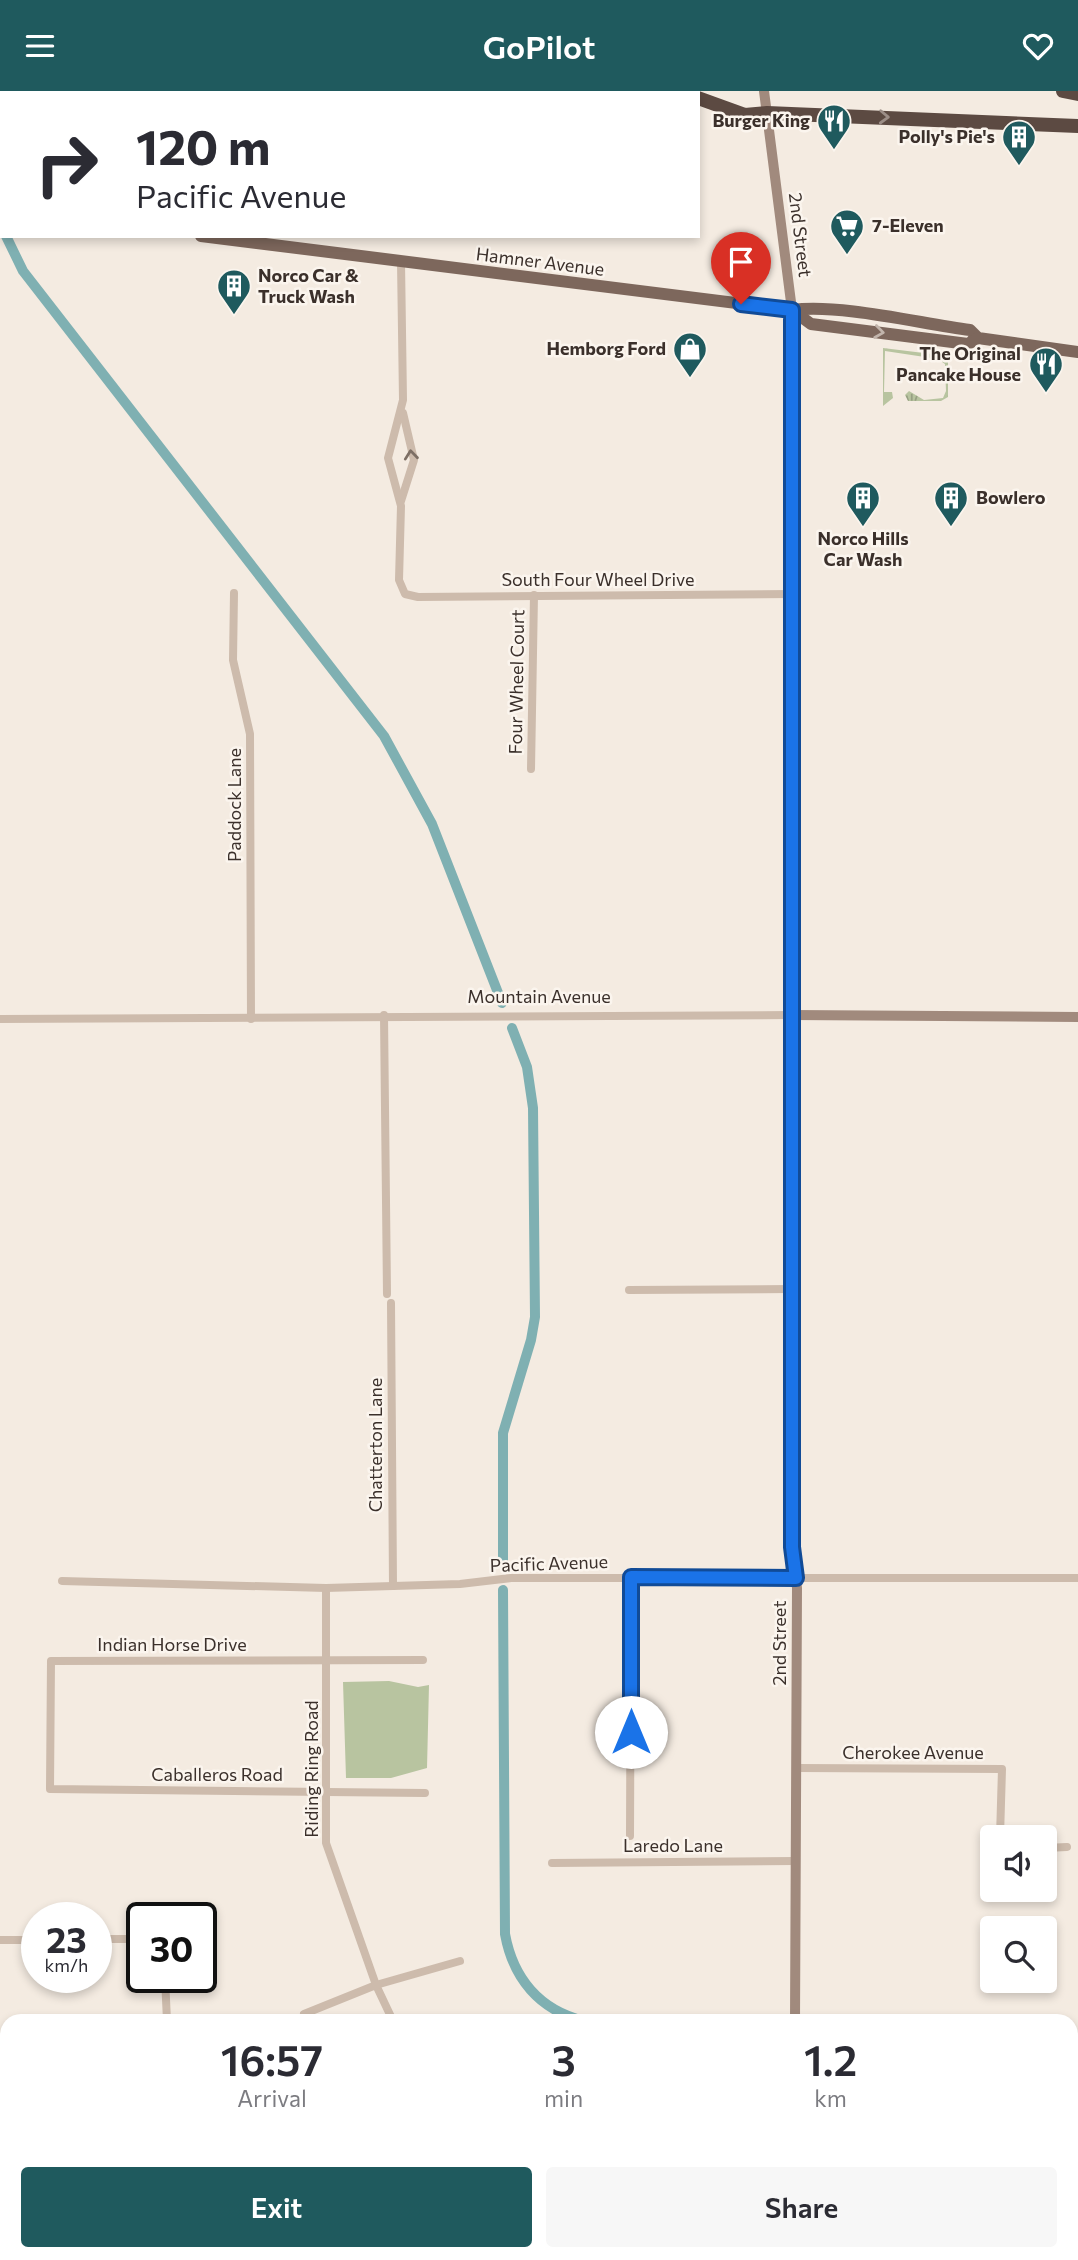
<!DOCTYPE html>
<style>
:root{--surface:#fff;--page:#f7f7f7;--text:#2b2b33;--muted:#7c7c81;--accent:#1f5a5e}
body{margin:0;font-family:Commissioner,sans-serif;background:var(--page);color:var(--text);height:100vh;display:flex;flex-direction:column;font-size:26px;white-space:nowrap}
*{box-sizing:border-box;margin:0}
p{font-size:23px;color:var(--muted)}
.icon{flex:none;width:38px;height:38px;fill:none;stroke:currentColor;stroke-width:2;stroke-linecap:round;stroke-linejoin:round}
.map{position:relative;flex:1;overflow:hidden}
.drawer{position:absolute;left:0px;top:1923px;width:1078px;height:247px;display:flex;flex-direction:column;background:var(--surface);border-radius:21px 21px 0 0;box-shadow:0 4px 10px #0003}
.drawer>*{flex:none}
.guide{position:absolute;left:0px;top:0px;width:700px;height:147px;box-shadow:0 4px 10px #0003;background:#fff;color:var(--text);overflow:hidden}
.fabs{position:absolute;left:980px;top:1734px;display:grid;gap:14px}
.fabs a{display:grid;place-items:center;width:77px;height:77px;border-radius:7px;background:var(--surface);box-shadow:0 4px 10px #0003;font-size:35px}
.speed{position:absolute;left:21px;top:1811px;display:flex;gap:14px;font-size:35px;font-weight:700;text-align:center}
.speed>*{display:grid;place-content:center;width:91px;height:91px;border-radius:50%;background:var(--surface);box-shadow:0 4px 10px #0003;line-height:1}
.speed small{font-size:18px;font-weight:400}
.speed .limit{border:4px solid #111;border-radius:10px;background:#fff;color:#111}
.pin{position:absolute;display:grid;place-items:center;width:60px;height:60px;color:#fff;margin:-72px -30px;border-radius:50% 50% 50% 0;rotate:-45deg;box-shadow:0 0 7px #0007}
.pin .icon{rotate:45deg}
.me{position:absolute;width:77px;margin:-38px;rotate:0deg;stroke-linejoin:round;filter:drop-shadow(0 0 5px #0008)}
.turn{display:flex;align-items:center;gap:24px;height:147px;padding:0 21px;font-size:32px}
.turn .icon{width:91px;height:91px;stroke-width:2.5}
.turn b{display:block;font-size:49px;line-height:60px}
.eta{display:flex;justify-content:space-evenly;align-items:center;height:119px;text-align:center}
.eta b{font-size:42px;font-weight:600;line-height:49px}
.action{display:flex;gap:14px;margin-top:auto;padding:14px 21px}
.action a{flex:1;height:80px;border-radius:7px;background:var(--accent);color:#fff;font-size:28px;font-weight:600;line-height:80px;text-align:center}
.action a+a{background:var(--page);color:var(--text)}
header{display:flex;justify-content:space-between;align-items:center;height:91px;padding:0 21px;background:var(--accent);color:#fff;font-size:32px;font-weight:600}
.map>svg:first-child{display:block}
.grass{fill:url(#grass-tufts)}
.pitch{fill:#b8c4a0}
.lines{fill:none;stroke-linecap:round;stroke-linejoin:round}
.canal{stroke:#7fb0b2;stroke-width:10}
.street{stroke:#cdbbac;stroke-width:8}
.secondary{stroke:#a18a7d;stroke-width:10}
.primary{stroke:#7d675c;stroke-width:12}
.highway{stroke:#5c4a42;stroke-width:14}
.oneway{stroke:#9c8e87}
.oneway2{stroke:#c2b5ac}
.oneway3{stroke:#7d6f65}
.route-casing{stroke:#114b97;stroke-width:18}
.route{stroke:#1a73e8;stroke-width:12}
.labels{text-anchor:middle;stroke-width:5;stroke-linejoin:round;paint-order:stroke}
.poi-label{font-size:18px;font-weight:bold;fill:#3b302b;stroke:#fbf5ee;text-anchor:end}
.street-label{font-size:18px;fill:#3b302b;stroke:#fbf5ee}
</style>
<header><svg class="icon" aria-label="menu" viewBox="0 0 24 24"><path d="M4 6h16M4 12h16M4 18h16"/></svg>GoPilot<svg class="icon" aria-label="heart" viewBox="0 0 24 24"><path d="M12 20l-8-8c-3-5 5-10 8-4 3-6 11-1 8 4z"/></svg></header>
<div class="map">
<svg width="1078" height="2169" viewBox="0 0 1078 2169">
<defs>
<pattern id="grass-tufts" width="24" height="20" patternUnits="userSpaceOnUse" patternTransform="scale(1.75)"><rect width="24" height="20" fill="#b8c4a0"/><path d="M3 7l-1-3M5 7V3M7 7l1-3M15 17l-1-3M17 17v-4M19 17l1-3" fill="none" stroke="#97a083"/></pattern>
</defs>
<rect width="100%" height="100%" fill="#f4ebe1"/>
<polygon class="grass" points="883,257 948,265 948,306 941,310 908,310 905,304 909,300 924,309 943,307 946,300 945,273 938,268 885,260 884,301 892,301 893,307 883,315"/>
<polygon class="pitch" points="389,1590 418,1596 429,1594 427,1677 391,1687 346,1687 343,1591"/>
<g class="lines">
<g class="canal">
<polyline points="6,145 23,180 384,645 432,733 502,912"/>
<polyline points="503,1473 503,1342 531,1249 535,1226 533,1017 527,976 512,937"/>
<path d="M 503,1499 L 505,1843 C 513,1887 539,1919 584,1930"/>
<polyline points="977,2163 978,2164"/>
</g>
<g class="street">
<polyline points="401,171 403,309 388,367 401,415 399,489 405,503 418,506 792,503"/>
<polyline points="401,410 414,369 403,322"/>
<polyline points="234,502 233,569 250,643 251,928"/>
<polyline points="531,678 534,504"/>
<polyline points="384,924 387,1203"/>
<polyline points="0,928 791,924"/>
<polyline points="629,1199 791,1198"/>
<polyline points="391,1212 393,1495"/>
<polyline points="62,1490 326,1497 460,1493 511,1487 1078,1487"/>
<polyline points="326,1497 326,1752 376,1894 393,1930"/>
<polyline points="423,1569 51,1570 50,1698 425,1702"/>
<polyline points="797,1677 1002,1678 1000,1746"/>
<polyline points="630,1745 631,1486"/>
<polyline points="1045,1757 1067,1756"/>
<polyline points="552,1772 795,1770"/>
<polyline points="96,1848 142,1848"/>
<polyline points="0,1849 37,1849"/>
<polyline points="165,1886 167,1930"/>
<polyline points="304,1923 376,1894 460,1870"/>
<polyline points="0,2010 7,2010"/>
<polyline points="1071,2044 1078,2044"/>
<polyline points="0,2163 7,2163"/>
<polyline points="145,2163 145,2169"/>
<polyline points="700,2163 700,2169"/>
<polyline points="1005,2163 1009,2169"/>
<polyline points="316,2169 316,2163"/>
<polyline points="614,2169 614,2163"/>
</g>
<g class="secondary">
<polyline points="764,0 792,219 792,1456 797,1497 795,1930"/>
<polyline points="791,924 1078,926"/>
<polyline points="1071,2112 1078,2107"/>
<polyline points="792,2169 792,2163"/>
<polyline points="994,2169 1003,2163"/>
</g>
<g class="primary">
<polyline points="0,120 2,121"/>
<path d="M 201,145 L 792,219 C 843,213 917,232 970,239 L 978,247 L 1078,261"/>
<polyline points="792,219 811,233 968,253 978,247"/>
</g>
<g class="highway">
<polyline points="677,0 682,2"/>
<polyline points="1063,0 1078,3"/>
<polyline points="698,7 745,24 767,22 1078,35"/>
</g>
</g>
<defs><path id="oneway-chevron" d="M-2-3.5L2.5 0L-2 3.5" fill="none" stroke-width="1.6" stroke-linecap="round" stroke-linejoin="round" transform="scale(1.75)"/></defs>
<use class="oneway" href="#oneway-chevron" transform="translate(884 26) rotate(2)"/>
<use class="oneway2" href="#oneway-chevron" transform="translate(879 241) rotate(8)"/>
<use class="oneway3" href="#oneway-chevron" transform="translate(411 364) rotate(-96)"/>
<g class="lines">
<g class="route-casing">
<polyline id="route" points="631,1641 631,1486 796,1487 792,1456 792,219 741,213"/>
</g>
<use href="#route" class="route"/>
</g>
<defs>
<g id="restaurant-pin" transform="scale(1.75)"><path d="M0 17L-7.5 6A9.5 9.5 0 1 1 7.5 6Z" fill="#1f5a5e" stroke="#fbf5ee"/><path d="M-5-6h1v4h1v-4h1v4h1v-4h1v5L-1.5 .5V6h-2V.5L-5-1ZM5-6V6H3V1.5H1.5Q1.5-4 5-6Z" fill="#fff"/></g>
<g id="building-pin" transform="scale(1.75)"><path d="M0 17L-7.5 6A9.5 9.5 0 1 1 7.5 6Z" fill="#1f5a5e" stroke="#fbf5ee"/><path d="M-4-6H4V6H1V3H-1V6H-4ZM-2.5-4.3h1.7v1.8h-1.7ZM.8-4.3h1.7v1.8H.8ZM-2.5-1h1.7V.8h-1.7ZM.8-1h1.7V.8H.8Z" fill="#fff"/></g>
<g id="supermarket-pin" transform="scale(1.75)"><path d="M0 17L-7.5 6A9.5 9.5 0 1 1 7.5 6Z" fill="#1f5a5e" stroke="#fbf5ee"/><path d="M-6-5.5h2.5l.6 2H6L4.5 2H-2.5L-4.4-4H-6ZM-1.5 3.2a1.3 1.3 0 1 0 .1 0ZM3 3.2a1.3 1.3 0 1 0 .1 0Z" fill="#fff"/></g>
<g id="shop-pin" transform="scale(1.75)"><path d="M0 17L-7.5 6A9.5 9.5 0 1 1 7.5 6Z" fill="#1f5a5e" stroke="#fbf5ee"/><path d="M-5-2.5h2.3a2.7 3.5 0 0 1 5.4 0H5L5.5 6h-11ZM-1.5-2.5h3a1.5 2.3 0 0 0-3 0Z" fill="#fff"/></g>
</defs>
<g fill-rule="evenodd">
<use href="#restaurant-pin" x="834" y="30"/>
<use href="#building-pin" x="1019" y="46"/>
<use href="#supermarket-pin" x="847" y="135"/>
<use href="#building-pin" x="234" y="195"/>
<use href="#shop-pin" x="690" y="258"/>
<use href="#restaurant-pin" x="1046" y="273"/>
<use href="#building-pin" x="863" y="407"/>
<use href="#building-pin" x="951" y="407"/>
</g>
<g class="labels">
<g class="poi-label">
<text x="810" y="36">Burger King</text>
<text x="995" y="52">Polly's Pie's</text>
<text x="872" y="141" text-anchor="start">7-Eleven</text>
<text x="258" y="191" text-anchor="start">Norco Car &amp;<tspan x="258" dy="21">Truck Wash</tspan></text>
<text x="666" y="264">Hemborg Ford</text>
<text x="1021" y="269">The Original<tspan x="1021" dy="21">Pancake House</tspan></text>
<text x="976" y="413" text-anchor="start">Bowlero</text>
<text x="863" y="454" text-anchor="middle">Norco Hills<tspan x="863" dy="21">Car Wash</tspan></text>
</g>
<g class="street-label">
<text transform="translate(800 144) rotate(83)" y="6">2nd Street</text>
<text transform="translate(540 171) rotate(7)" y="6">Hamner Avenue</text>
<text x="598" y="495">South Four Wheel Drive</text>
<text transform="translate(517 591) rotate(-89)" y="6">Four Wheel Court</text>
<text transform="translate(235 714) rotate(-90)" y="6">Paddock Lane</text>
<text x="539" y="912">Mountain Avenue</text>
<text transform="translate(376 1354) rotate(-90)" y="6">Chatterton Lane</text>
<text transform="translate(549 1473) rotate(-2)" y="6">Pacific Avenue</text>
<text transform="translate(780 1552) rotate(-90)" y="6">2nd Street</text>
<text x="172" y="1560">Indian Horse Drive</text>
<text x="913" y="1668">Cherokee Avenue</text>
<text transform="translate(312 1678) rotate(-90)" y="6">Riding Ring Road</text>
<text x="217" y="1690">Caballeros Road</text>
<text x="673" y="1761">Laredo Lane</text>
</g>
</g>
</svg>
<div class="fabs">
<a><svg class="icon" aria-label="sound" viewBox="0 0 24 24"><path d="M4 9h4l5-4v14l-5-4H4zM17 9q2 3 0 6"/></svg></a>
<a><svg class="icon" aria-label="search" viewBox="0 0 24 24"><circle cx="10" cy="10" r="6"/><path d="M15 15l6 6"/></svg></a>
</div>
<div class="speed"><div>23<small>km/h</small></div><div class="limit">30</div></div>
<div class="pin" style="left:741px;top:213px;background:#d93025"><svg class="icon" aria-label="arrive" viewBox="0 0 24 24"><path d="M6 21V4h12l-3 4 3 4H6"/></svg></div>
<svg class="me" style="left:631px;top:1641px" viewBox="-20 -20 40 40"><circle r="19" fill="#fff"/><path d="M0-13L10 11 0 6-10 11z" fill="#1a73e8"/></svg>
<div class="guide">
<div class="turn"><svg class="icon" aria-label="right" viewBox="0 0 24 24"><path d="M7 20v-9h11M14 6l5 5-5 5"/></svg><div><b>120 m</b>Pacific Avenue</div></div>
</div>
<section class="drawer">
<div class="eta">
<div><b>16:57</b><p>Arrival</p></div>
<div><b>3</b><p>min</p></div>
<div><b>1.2</b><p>km</p></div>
</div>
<div class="action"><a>Exit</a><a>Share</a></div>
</section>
</div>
